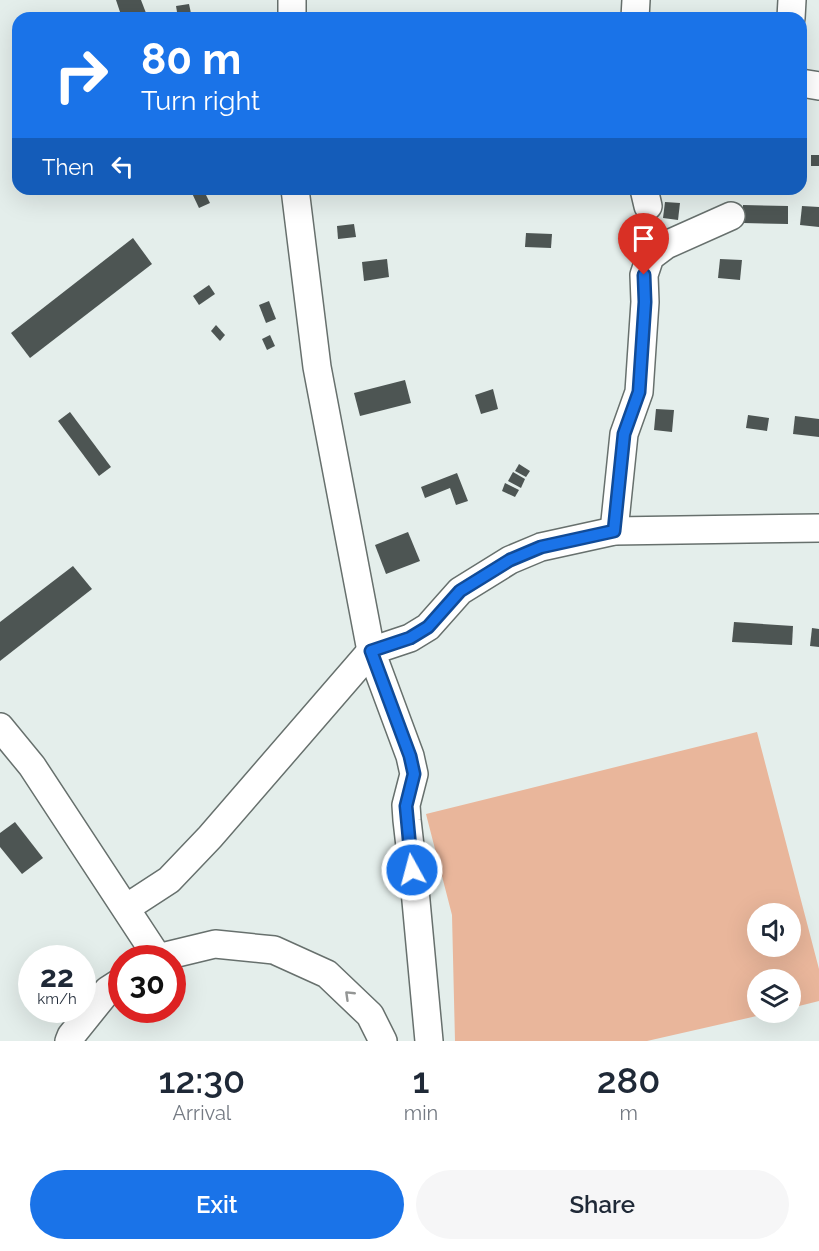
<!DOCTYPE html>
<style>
:root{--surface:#fff;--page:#f6f6f7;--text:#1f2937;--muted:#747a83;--accent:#1a73e8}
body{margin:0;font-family:Raleway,sans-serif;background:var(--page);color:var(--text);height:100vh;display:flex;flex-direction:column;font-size:22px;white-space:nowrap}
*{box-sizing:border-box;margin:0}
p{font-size:20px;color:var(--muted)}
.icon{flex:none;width:33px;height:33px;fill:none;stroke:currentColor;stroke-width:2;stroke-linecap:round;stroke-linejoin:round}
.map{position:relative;height:1041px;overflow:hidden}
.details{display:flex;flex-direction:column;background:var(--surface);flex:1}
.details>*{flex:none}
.guide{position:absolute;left:12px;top:12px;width:795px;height:183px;border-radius:18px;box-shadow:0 6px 24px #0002;background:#1a73e8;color:#fff;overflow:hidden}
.fabs{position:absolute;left:747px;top:903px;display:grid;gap:12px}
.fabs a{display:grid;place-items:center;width:54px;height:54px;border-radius:50%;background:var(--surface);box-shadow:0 6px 24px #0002;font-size:30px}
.speed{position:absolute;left:18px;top:945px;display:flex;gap:12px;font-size:30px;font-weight:700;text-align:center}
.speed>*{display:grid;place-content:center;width:78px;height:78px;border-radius:50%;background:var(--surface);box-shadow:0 6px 24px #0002;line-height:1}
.speed small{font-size:15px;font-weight:400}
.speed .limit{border:9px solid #d22;background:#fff;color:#111}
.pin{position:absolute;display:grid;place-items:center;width:51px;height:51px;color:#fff;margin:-62px -26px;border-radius:50% 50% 50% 0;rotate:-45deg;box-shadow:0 0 6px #0007}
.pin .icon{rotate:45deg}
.me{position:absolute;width:66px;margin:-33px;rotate:353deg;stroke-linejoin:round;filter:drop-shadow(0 0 4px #0008)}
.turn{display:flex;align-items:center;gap:21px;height:126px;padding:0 30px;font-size:27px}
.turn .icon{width:78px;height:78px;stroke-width:2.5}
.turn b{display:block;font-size:42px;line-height:51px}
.then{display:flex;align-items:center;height:57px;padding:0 30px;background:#0003;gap:12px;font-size:22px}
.eta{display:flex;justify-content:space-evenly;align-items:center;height:102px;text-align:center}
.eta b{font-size:36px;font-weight:600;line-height:42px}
.cta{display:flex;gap:12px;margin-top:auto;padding:12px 30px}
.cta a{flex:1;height:69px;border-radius:36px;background:var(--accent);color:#fff;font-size:24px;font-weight:600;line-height:69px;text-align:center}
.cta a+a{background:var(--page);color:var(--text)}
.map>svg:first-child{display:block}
.green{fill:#e9b69b;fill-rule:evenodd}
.building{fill:#4d5553}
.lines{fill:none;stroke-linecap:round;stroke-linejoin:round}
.minor-casing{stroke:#67706d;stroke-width:30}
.minor{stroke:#fff;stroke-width:27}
.oneway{stroke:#949695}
.route-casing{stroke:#114b97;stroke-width:15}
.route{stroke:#1a73e8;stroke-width:10}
</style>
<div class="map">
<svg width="819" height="1041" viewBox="0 0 819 1041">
<rect width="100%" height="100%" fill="#e4eeeb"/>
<path class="green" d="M 757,732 L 819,969 L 819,1001 L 791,1008 L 790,980 L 758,980 L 758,1012 L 770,1013 L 647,1041 L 455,1041 L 452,915 L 426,814 ZM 758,914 L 790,914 L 790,946 L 758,946 Z"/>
<g class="building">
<polygon points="116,0 141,0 146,13 133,18 122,18"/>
<polygon points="189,4 192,18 178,18 176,6"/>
<rect x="811" y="155" width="8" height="11"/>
<polygon points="190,189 203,189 210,203 199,208"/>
<polygon points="665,202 680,203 678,220 663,218"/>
<polygon points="743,205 788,206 788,224 743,223"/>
<polygon points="802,206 819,207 819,227 800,225"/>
<polygon points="354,224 356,237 338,239 337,226"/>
<polygon points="526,233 552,234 551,248 525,247"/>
<polygon points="133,238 152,264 30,358 11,333"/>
<polygon points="387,259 389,277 364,281 362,262"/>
<polygon points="720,259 742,260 740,280 718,278"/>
<polygon points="209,285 215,294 199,305 193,296"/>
<polygon points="269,301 276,319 266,323 259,305"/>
<polygon points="216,325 225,335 220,341 211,331"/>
<polygon points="270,335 275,346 267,350 262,339"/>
<polygon points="405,380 411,403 360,416 354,393"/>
<polygon points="493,389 498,409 481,414 475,395"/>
<polygon points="656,409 674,410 672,432 654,430"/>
<polygon points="70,412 111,467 99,476 58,421"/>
<polygon points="748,415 769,418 767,431 746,428"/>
<polygon points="795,416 819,419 819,437 793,434"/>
<polygon points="519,464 530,471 526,477 515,471"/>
<polygon points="513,472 525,479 521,488 508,481"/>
<polygon points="457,473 468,501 456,505 450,488 425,498 421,487"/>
<polygon points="505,483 519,490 515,497 502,491"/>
<polygon points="408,532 420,561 386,574 375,545"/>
<polygon points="73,566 92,589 0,661 0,622"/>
<polygon points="734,622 793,626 792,645 732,642"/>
<polygon points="812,628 819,629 819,647 810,646"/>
<polygon points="15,822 43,858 22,874 0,847 0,833"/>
</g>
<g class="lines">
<g class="minor-casing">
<g id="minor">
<polyline points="292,0 292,18"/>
<polyline points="635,18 636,0"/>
<polyline points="791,18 792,0"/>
<polyline points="801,83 819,86"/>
<polyline points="295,189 317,367 371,651 410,756 414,774 406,805 407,820 415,890 429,1041"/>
<polyline points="644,189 648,206"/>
<polyline points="614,531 624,434 639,392 645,302 644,275 650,257 666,245 731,216"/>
<polyline points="0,727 32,766 158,958"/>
<polyline points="126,908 169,880 210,837 371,651 410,638 428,627 460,591 510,560 541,547 614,531 819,528"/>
<polyline points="157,958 215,944 274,950 327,974 370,1015 383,1041"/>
<polyline points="69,1041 71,1036 108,990 122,981"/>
</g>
</g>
<use href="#minor" class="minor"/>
</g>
<defs><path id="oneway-chevron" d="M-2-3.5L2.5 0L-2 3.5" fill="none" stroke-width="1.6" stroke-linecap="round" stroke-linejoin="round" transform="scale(1.5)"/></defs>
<use class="oneway" href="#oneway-chevron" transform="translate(349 995) rotate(-136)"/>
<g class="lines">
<g class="route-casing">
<polyline id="route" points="412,870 406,806 414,774 410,756 371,651 410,638 428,627 460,591 510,560 541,547 614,531 624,434 639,392 645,302 644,275"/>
</g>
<use href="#route" class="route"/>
</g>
</svg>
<div class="fabs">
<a><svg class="icon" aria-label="sound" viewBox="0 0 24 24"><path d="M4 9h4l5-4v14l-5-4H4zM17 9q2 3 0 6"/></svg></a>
<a><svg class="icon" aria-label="layers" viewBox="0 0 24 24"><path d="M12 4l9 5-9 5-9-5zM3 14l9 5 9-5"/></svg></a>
</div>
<div class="speed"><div>22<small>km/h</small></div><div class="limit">30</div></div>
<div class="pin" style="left:644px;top:275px;background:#d93025"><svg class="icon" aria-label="arrive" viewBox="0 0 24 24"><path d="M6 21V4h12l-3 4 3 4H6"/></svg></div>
<svg class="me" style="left:412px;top:870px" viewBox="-20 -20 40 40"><circle r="17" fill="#1a73e8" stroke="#fff" stroke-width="3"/><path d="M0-11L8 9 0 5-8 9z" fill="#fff"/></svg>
<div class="guide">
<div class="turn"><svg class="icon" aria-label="right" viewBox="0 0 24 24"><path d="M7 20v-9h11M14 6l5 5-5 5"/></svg><div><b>80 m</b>Turn right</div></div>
<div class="then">Then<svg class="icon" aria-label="left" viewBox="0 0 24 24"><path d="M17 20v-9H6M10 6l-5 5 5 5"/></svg></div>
</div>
</div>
<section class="details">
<div class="eta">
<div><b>12:30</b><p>Arrival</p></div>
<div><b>1</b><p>min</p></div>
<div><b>280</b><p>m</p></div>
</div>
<div class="cta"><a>Exit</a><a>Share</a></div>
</section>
